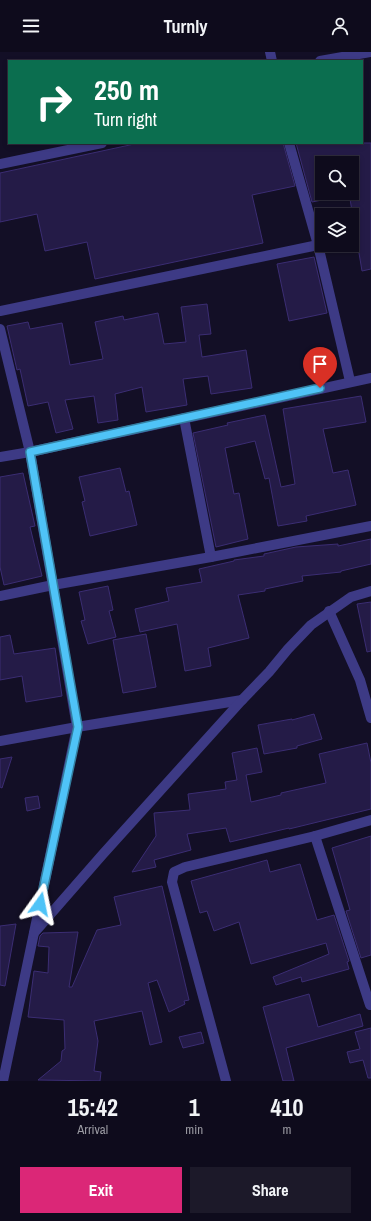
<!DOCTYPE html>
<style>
:root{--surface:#0e0b1c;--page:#1c1929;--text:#f1f3f6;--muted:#9b9ba3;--line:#2e2b3b;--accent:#db2777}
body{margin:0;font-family:"Archivo Narrow",sans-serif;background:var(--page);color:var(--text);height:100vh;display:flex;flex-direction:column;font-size:15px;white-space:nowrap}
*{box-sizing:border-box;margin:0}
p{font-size:13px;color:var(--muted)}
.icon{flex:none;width:22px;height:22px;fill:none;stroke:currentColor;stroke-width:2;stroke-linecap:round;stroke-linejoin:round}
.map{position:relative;height:1029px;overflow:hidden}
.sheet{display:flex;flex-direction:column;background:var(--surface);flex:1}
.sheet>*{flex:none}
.hud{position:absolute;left:8px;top:8px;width:355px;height:84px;border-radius:0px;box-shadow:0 2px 6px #0003,0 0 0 1px var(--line);background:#0b6e4f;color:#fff;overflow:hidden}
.fabs{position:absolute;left:315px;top:104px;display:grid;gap:8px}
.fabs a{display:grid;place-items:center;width:44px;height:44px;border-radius:0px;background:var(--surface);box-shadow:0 2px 6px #0003,0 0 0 1px var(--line);font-size:20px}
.pin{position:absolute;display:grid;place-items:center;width:34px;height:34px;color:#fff;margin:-41px -17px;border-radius:50% 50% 50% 0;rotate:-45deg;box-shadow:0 0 4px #0007}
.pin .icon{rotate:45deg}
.me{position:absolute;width:44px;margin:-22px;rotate:12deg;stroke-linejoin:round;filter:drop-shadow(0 0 3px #0008)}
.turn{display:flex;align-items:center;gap:14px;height:84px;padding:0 20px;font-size:18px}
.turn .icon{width:52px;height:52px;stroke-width:2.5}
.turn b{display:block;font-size:28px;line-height:34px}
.eta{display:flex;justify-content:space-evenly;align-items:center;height:68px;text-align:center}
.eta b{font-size:24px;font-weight:700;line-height:28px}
.button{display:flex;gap:8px;margin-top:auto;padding:8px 20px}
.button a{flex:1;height:46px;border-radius:0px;background:var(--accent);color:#fff;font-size:16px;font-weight:700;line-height:46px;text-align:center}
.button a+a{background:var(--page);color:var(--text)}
header{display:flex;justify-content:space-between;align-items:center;height:52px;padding:0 20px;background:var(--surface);font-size:18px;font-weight:700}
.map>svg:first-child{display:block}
.building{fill:#241b47;stroke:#3b2d73}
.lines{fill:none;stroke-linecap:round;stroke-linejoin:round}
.minor{stroke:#3d3a85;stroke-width:10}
.route-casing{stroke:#337fa1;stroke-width:10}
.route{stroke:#4fc3f7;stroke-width:7}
</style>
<header><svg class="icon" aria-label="menu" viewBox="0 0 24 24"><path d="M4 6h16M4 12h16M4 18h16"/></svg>Turnly<svg class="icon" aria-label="person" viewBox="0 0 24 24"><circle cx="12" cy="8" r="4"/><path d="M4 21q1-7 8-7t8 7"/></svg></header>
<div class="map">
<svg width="371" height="1029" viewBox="0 0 371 1029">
<rect width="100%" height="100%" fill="#130f26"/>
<g class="building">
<polygon points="139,91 283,91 295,134 252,143 263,191 95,227 87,190 45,199 37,162 0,170 0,121"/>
<polygon points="296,91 371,91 371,217 362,219 349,141 352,141 352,111 322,111 322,148 312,150"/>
<polygon points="314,205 327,261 289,269 277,212"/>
<polygon points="207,252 211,282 199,283 202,305 246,298 252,336 211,342 208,324 183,327 187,353 146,360 142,335 115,342 118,368 98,371 94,344 65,348 73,377 56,381 48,350 28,354 20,317 17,318 7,274 28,270 30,277 62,271 70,313 103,307 95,270 123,264 124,268 158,261 164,292 186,290 181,255"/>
<polygon points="361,344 366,370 323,377 333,421 348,418 356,453 306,464 307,469 278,474 269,426 265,427 255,389 225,396 234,442 239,441 248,487 216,495 193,381 228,373 227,371 265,363 281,435 295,432 283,357"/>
<polygon points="120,416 126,440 129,439 137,473 90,484 82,450 85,449 79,425"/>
<polygon points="23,421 35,474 30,475 42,524 4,533 0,515 0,425"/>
<polygon points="371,487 371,512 341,519 341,520 302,524 303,529 265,537 265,539 238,543 249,586 208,596 211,614 185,619 177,572 140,580 135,557 169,549 166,536 202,530 199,517 234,509 234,508 264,504 264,502 296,495 338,492 338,494"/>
<polygon points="108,534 113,558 109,559 116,585 88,592 81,569 85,568 79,540"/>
<polygon points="371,550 371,599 367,600 357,552"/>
<polygon points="146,582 156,635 123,641 113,588"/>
<polygon points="10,583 14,602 55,596 62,644 26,650 22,624 0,628 0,585"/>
<polygon points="314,662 322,687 297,694 297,696 264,702 258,673 292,667 292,668"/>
<polygon points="367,691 371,711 371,757 289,777 289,776 230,790 226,776 187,782 191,798 154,808 156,815 132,820 156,784 154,761 190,758 188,742 226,737 225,730 237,728 232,701 257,696 262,720 246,723 251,750 281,743 281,741 326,731 319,702"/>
<polygon points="12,705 2,736 0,735 0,707"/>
<polygon points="38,744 40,756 27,759 25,746"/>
<polygon points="371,784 371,903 361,906 346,859 350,858 332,796"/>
<polygon points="267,808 270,820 300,812 317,868 334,863 349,909 347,910 349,917 302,930 301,925 276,933 273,925 329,902 326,891 251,912 239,870 214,879 207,859 200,861 191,829"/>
<polygon points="162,834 189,948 184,949 185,952 169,960 157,928 148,931 162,990 150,993 142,959 94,969 98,989 94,1019 101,1020 100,1029 38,1028 61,1009 62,999 65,997 64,968 28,965 34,919 48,921 49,895 38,894 40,884 43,881 78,880 69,935 72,935 97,878 121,873 114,845"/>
<polygon points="16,872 5,934 0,933 0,874"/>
<polygon points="309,942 318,975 360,962 363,974 286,996 294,1029 283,1029 263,955"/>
<polygon points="371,976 371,1026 368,1026 363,1008 350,1011 347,1000 360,997 355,980"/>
<polygon points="201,980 204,991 183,996 179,985"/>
</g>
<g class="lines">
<g class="minor">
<polyline points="270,0 272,9"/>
<polyline points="320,9 370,0"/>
<polyline points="289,91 318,193 350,329"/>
<polyline points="0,112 102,91"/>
<polyline points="0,259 318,193"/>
<polyline points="0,277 30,400 77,675 3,1029"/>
<polyline points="184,366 211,505"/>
<polyline points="0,405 30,400 371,326"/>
<polyline points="0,544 53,533 211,505 371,474"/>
<polyline points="329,559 360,628 371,666"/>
<polyline points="0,689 77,675 242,648"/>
<polyline points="315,784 370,953"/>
<polyline points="34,881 103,802 242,648 269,620 288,597 311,573 351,545 371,539"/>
<polyline points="226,1029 172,830 174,820 185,815 315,784 371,768"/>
</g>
</g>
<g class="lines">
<g class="route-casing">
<polyline id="route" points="40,852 78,675 30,400 320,336"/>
</g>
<use href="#route" class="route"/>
</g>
</svg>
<div class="fabs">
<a><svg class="icon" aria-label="search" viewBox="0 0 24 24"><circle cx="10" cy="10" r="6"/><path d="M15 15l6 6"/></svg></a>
<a><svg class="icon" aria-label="layers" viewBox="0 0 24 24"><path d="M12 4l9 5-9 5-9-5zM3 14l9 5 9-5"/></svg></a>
</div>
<div class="pin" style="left:320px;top:336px;background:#d93025"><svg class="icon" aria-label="arrive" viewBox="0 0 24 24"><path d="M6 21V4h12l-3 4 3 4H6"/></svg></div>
<svg class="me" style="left:40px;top:852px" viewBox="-20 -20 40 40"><path d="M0-17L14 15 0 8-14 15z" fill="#4fc3f7" stroke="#fff" stroke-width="4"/></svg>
<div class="hud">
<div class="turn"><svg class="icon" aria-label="right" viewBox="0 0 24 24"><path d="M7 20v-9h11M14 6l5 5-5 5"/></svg><div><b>250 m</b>Turn right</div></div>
</div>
</div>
<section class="sheet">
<div class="eta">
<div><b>15:42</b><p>Arrival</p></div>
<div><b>1</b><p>min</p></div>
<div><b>410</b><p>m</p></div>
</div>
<div class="button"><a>Exit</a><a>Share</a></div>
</section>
